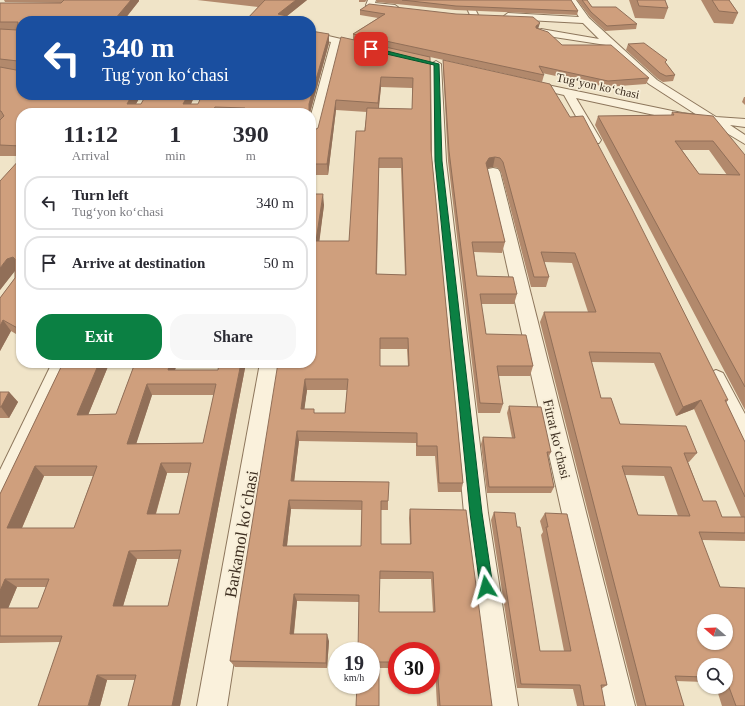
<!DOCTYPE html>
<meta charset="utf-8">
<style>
:root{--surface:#fff;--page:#f7f7f7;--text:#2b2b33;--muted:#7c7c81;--line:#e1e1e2;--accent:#0b8043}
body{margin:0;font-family:Georgia,serif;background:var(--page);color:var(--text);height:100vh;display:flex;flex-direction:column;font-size:15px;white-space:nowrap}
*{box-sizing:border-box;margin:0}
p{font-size:13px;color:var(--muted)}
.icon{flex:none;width:22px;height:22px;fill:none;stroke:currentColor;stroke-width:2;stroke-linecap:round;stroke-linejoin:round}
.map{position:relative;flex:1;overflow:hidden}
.side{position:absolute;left:16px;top:108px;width:300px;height:260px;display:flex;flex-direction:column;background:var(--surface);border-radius:16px;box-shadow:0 1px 3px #0004}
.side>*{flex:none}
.hud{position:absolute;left:16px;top:16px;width:300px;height:84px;border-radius:16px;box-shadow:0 1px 3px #0004;background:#1a4fa0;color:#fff;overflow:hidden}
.needle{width:26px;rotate:289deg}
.tools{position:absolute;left:697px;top:614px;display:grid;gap:8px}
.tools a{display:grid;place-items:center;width:36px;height:36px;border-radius:50%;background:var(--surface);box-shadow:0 1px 3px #0004;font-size:20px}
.speed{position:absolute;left:328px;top:642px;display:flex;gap:8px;font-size:20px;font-weight:700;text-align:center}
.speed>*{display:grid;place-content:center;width:52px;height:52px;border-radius:50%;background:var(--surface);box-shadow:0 1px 3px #0004;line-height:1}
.speed small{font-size:10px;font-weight:400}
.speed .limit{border:6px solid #d22;background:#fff;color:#111}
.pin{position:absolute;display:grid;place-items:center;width:34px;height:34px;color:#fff;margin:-17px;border-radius:8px;box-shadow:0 2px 6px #0006}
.me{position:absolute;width:44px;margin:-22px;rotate:352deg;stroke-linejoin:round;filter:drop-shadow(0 0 3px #0008)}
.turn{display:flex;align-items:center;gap:14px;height:84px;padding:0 20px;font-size:18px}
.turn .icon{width:52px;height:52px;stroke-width:2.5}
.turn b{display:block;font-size:28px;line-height:34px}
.eta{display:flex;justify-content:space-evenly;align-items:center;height:68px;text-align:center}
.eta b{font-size:24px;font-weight:700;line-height:28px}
.primary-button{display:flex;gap:8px;margin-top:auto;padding:8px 20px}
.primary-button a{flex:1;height:46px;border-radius:16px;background:var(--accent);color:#fff;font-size:16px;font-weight:700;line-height:46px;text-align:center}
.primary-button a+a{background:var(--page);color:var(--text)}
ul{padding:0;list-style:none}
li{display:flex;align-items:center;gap:12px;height:54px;margin:0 8px 6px;padding:0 12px;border:2px solid var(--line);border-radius:16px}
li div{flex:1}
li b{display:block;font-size:15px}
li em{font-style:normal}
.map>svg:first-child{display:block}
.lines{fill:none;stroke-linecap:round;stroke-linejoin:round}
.minor-casing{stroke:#8d765c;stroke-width:2}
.minor{fill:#faf1dc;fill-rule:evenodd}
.wall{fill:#b2896c;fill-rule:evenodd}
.shaded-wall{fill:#916f58}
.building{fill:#cf9f7d;stroke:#916f58;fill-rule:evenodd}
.route{fill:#0b8043;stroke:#07532c}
.labels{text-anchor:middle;stroke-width:3.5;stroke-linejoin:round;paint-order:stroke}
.far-street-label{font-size:12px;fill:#3d2e20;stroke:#f7eed8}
.street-label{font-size:14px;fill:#3d2e20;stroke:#f7eed8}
.near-street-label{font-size:17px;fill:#3d2e20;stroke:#f7eed8}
</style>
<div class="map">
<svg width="745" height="706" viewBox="0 0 745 706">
<rect width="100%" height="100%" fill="#f0e4c8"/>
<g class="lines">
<g class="minor-casing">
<g id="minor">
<polygon points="368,0 376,0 375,3 395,5 399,8 395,11 367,7 366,5"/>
<polygon points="463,0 471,0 478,15 477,17 471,17"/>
<polygon points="568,0 576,0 589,18 657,80 716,117 745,119 745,127 730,125 745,135 745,144 710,123 682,121 576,98 601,140 599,143 591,143 564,95 524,86 523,84 524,82 528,81 682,113 697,115 649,84 606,45 541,35 536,32 541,29 599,39 583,23 508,19 504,16 508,13 579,17"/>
<polygon points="311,32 367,45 369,47 364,50 340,44 317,138 311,142 311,115 331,42 311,38"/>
<polygon points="436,61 441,64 446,161 488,513 518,706 488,706 464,513 432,161 431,64"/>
<polygon points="493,168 498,169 500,172 635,706 605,706 486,172 488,169"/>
<polygon points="52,363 72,363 8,502 0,505 0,470"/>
<polygon points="260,363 280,363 227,706 197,706"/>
<polygon points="716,370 723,373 745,414 745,444 737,441 706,378 709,373"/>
</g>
</g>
<use href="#minor" class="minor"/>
</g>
<g class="wall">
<polygon points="4,0 139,0 139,1 125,19 159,18 159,21 21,21 141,95 136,104 141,104 146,95 195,95 191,104 198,104 329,34 329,43 310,113 21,113 21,156 0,156 0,3 61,3 5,2"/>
<polygon points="197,0 307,0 287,16 287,21 245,21 258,7"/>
<polygon points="359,0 367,0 365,2 359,2"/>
<polygon points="376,0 571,0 578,11 577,15 455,10 377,2"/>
<polygon points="577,0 587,0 592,7 637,24 636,29 605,31 590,17"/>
<polygon points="629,0 665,0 668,8 664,19 635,18"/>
<polygon points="701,0 729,0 738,13 733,24 714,23"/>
<path d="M 360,10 L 539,28 L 562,45 L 649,78 L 646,84 L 606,87 L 542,73 L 544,75 L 542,82 L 430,57 L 431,150 L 463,483 L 461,492 L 438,492 L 435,456 L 416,456 L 416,443 L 299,441 L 294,481 L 388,501 L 388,510 L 381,510 L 381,544 L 410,544 L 409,518 L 410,509 L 492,706 L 437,706 L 435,669 L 431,669 L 431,651 L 397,651 L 397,668 L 379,668 L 359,602 L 297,601 L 294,634 L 329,641 L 327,668 L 235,667 L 230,661 L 311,194 L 324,205 L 319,241 L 349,241 L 367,112 L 336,110 L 328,175 L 311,175 L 311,132 L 318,128 L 353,39 L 353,34 L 378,18 L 360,15 ZM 381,87 L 412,88 L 412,109 L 379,108 ZM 379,168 L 401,168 L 405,275 L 377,274 ZM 380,349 L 407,349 L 408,366 L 380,366 ZM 307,390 L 347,390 L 345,413 L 315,413 L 304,409 ZM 291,509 L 362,510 L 361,546 L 287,546 ZM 379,579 L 431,579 L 433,612 L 379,612 Z"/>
<polygon points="628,44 666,63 675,75 673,81 663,82 658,79 626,50"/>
<path d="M 443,60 L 728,400 L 726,403 L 745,442 L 745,541 L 702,540 L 745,706 L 722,706 L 716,687 L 726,687 L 726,665 L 704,665 L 704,682 L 676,681 L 684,706 L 637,706 L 540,322 L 544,312 L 588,312 L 572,263 L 544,262 L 549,277 L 546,287 L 531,287 L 501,172 L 498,168 L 493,167 L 487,168 L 505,242 L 502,253 L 474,252 L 477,276 L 517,294 L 514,304 L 481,304 L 486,334 L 533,366 L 530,376 L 498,376 L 503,404 L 500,413 L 478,413 L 448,161 L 443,69 ZM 591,362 L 654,363 L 676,416 L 694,409 L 741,517 L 722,517 L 703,501 L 688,462 L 689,462 L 697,453 L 620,424 L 601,398 ZM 625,475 L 664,476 L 678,516 L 638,515 Z"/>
<polygon points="744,97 745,97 745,105 742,102"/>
<path d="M 672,112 L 745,155 L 745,410 L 595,125 L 598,116 L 671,115 ZM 682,150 L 709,150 L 727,175 L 699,174 Z"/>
<polygon points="21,158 21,337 11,331 0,351 0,298 15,278 15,270 0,290"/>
<polygon points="21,339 21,348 18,344"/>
<path d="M 63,363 L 177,363 L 175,370 L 218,370 L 246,363 L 180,706 L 128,706 L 135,680 L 107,680 L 100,706 L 60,642 L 0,643 L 0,494 ZM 135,363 L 116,414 L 88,415 L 109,364 ZM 152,395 L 214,395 L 203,443 L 136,443 ZM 167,473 L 189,473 L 179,514 L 156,514 ZM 44,476 L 93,476 L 74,528 L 22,528 ZM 137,559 L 179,559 L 168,606 L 123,606 ZM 17,587 L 46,587 L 38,608 L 8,608 Z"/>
<polygon points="0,392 9,392 18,402 9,418 0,418"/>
<polygon points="509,406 551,452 548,458 554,487 551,493 487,493 481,444 483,437 512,438 507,413"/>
<polygon points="494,512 517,527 540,651 564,651 541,535 543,532 540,521 545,513 607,685 601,689 605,706 577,706 573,689 517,688 491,520"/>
</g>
<g class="shaded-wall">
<polygon points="131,0 139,0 139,1 123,21 115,19"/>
<polygon points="296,0 307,0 287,16 287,21 278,21 278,14"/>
<polygon points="540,23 538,29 535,31 536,26"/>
<polygon points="329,34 329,43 310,113 309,113 309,104"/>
<polygon points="381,77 381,87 378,113 378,103"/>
<polygon points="132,95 141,95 131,113 127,104"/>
<polygon points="188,95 195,95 187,113 183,104"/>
<polygon points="336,100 336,110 328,175 327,164"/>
<polygon points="215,107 216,113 211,113"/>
<polygon points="495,157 493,167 488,168 485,172 486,163 489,158"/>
<polygon points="323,194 324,205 318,252 316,241"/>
<polygon points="13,257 21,269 15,271 0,290 0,268 7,259"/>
<polygon points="3,320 11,331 0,351 0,326"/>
<polygon points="99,363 109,363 109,364 84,425 77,415"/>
<polygon points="170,363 177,363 172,381 168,370"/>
<polygon points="241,363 246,363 180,706 172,706"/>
<polygon points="305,379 307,390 303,420 301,409"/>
<polygon points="147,384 152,395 133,454 127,444"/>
<polygon points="9,392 18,402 9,418 1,407"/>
<polygon points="701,400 694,409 676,416 683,407"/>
<polygon points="297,431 299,441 293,491 291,481"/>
<polygon points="161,463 167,473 153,523 147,514"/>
<polygon points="35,466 44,476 18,537 7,528"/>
<polygon points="289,500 291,509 286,554 283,546"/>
<polygon points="129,551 137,559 121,613 113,606"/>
<polygon points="5,579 17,587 5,616 0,613 0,591"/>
<polygon points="294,594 297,601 293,640 290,634"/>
<polygon points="327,634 329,641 327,668 326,663"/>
<polygon points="97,675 107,680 100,706 88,706"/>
</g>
<g class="building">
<polygon points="64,0 131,0 115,19 159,18 157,21 21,21 21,95 132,95 127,104 141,104 146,95 188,95 183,104 198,104 202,95 311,95 311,31 329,34 309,104 309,113 242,113 245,108 215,107 211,113 21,113 21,146 0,145 0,120 4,116 1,111 0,111 0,67 16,70 18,68 18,61 0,59 0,29 17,30 18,22 0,22 0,3 61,3"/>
<polygon points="265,0 296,0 278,14 287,16 278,21 245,21"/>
<polygon points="402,0 571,0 578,11 456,6"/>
<polygon points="582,0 587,0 592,7 616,7 637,24 607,26 591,12"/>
<polygon points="637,0 665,0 668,8 639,6"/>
<polygon points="712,0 729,0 738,13 719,11"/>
<polygon points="369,4 456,14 533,17 540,23 536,26 536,28 548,32 562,45 611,45 649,78 608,81 539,66 544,75 353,34 385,14 360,10"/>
<path d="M 341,37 L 430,57 L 431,150 L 463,483 L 439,483 L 437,446 L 417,446 L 417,433 L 297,431 L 291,481 L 389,482 L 388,501 L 381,501 L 381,544 L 411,544 L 410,509 L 466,510 L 492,706 L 440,706 L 437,663 L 431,663 L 431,651 L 397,651 L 397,662 L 379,662 L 379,706 L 356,706 L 357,685 L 371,685 L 371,651 L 358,651 L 359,595 L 294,594 L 290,634 L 327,634 L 326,663 L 230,661 L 278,363 L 311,363 L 311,194 L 323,194 L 316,241 L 349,241 L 356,131 L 365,131 L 367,108 L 412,109 L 413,78 L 381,77 L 378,103 L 336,100 L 327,164 L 311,164 L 311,132 L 318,128 ZM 379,158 L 402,158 L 406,275 L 376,274 ZM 380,338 L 408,338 L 409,366 L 380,366 ZM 305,379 L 348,379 L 345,413 L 314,413 L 314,409 L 301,409 ZM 289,500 L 362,501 L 361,546 L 283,546 ZM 380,571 L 433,572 L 435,612 L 379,612 Z"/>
<polygon points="644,43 667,60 665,62 675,75 666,76 660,73 628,44"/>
<path d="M 443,60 L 550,84 L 570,117 L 583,116 L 631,207 L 728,400 L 725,400 L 745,442 L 745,497 L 701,400 L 683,407 L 660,353 L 589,352 L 601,398 L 611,398 L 620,424 L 686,426 L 697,453 L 684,453 L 703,501 L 716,501 L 722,517 L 745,517 L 745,533 L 699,532 L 720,587 L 745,588 L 745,706 L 736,706 L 726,679 L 726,665 L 704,665 L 704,677 L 675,676 L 684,706 L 646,706 L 544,312 L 596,312 L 575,253 L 541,252 L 549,277 L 534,277 L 503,162 L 500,158 L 495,157 L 489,158 L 486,163 L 505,242 L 472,242 L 477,276 L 513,277 L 517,294 L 480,294 L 486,334 L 526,335 L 533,366 L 497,366 L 503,404 L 480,403 L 449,151 ZM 622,466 L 671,467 L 690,516 L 638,515 ZM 704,621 L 726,621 L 726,643 L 704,643 Z"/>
<path d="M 672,112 L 713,116 L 745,155 L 745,387 L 598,116 L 674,115 ZM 675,141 L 713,141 L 740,175 L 699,174 Z"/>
<polygon points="21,158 21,330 3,320 0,326 0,298 15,278 15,259 13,257 7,259 0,268 0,181"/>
<polygon points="21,339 21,344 18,344"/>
<path d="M 63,363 L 99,363 L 77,415 L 116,414 L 135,363 L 170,363 L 168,370 L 218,370 L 219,363 L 241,363 L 172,706 L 128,706 L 136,675 L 97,675 L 88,706 L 38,706 L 62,636 L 0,636 L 0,608 L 38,608 L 49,579 L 5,579 L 0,591 L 0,494 ZM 147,384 L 216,384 L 203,443 L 127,444 ZM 161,463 L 191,463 L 179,514 L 147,514 ZM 35,466 L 97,466 L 74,528 L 7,528 ZM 181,550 L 168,606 L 113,606 L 129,551 Z"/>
<polygon points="0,392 9,392 1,407 0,407"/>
<polygon points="509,406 541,407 551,452 547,452 554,487 489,487 483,437 515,438"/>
<polygon points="494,512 515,513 517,527 520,527 540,651 571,651 546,527 548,527 545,513 567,514 607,685 601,685 605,706 584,706 580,685 521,684"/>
</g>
<polygon class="route" points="371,47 439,64 442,161 482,513 493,587 491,591 486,593 482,591 480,587 470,513 435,161 434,65 369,50"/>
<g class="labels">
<g class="far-street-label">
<text transform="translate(598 86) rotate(12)" y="4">Tugʻyon koʻchasi</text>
</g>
<g class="street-label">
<text transform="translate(557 439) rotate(77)" y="5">Fitrat koʻchasi</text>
</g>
<g class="near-street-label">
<text transform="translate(241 534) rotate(-80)" y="6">Barkamol koʻchasi</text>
</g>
</g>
</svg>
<div class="tools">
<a><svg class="needle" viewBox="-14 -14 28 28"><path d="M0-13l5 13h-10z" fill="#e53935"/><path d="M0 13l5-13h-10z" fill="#7c7c81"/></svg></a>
<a><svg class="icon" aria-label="search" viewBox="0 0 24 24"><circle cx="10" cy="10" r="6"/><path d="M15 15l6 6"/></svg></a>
</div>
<div class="speed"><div>19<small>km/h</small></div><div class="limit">30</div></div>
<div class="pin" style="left:371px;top:49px;background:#d93025"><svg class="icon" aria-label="arrive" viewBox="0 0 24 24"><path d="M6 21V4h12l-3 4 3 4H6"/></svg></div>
<svg class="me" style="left:486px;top:587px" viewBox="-20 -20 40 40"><path d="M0-17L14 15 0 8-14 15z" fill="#0b8043" stroke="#fff" stroke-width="4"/></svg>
<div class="hud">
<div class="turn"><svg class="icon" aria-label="left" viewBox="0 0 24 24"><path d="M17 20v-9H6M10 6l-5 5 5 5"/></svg><div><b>340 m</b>Tugʻyon koʻchasi</div></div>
</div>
<section class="side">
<div class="eta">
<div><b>11:12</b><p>Arrival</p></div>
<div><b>1</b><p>min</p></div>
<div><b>390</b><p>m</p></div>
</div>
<ul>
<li><svg class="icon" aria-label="left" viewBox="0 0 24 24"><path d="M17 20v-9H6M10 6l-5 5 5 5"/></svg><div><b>Turn left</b><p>Tugʻyon koʻchasi</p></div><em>340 m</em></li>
<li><svg class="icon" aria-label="arrive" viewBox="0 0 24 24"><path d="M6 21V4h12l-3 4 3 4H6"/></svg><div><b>Arrive at destination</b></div><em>50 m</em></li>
</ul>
<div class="primary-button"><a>Exit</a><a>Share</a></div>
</section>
</div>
